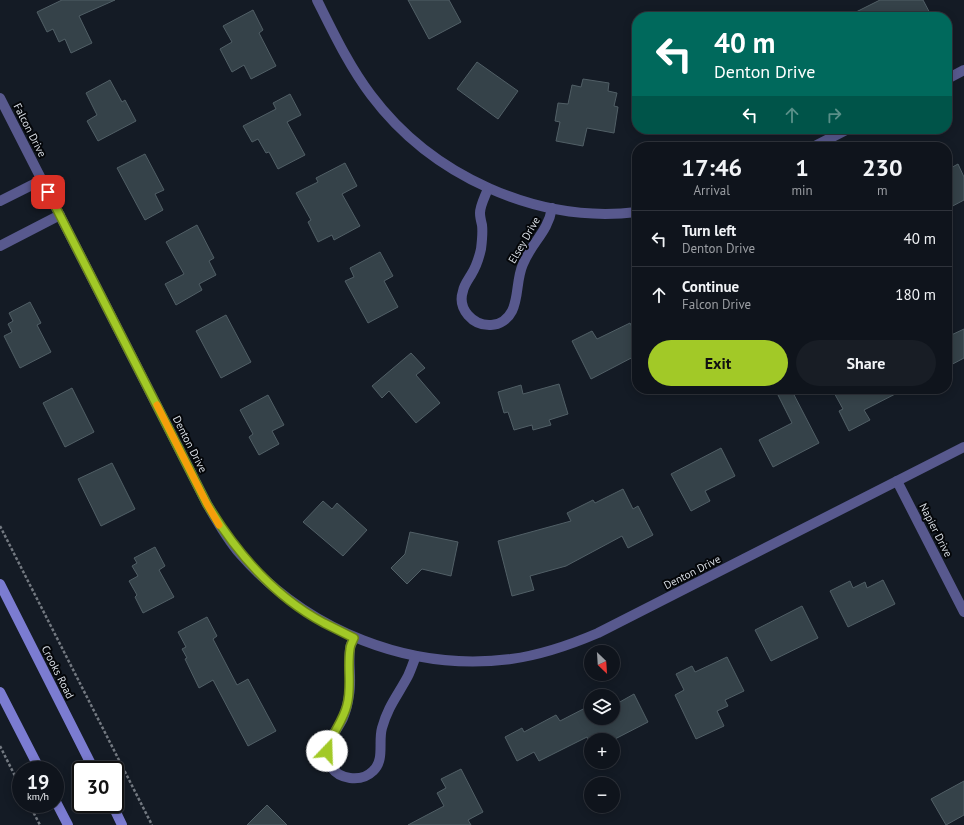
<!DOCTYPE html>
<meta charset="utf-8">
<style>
:root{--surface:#0f141c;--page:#181d25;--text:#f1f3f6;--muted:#9b9ea3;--line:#2f333b;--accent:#a2c927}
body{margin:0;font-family:"PT Sans",sans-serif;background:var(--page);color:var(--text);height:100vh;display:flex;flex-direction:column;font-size:15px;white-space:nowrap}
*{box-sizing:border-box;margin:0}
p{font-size:13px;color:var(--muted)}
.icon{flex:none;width:22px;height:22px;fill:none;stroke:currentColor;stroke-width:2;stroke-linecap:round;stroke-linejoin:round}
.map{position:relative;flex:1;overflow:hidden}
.details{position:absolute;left:632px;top:142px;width:320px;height:252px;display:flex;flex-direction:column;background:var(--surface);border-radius:16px;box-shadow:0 2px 10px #0003,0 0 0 1px var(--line)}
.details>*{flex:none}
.guide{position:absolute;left:632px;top:12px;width:320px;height:122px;border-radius:16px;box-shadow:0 2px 10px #0003,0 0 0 1px var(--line);background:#00695c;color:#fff;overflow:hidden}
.needle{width:26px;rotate:155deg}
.tools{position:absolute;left:584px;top:645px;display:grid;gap:8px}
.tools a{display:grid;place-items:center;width:36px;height:36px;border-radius:50%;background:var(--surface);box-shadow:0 2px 10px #0003,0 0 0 1px var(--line);font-size:20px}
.speed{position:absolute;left:12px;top:761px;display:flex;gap:8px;font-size:20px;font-weight:700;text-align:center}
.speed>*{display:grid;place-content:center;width:52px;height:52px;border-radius:50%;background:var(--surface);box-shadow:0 2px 10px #0003,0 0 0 1px var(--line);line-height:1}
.speed small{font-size:10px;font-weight:400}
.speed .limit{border:2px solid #111;border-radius:6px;background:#fff;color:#111}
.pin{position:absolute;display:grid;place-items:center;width:34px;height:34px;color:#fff;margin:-17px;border-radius:8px;box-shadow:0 2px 6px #0006}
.me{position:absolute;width:44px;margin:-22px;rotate:21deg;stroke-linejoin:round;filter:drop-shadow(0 0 3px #0008)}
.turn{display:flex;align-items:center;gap:14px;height:84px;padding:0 16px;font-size:18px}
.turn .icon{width:52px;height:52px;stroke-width:2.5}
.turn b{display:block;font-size:28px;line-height:34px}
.lanes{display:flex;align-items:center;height:38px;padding:0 16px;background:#0003;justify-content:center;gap:20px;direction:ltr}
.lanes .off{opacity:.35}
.eta{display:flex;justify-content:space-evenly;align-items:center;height:68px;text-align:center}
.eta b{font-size:24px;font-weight:600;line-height:28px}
.action{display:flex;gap:8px;margin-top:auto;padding:8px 16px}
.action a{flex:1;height:46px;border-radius:24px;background:var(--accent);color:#111;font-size:16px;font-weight:600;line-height:46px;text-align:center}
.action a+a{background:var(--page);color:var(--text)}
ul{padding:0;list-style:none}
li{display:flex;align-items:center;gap:12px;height:56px;padding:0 16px;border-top:1px solid var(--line)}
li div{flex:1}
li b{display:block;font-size:15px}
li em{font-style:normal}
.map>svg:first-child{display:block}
.building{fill:#354249;stroke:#515f66}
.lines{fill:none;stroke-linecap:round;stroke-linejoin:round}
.path{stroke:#737981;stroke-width:2.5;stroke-dasharray:3 2;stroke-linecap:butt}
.street{stroke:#58598e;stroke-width:10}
.secondary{stroke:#7b7cd1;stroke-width:10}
.route-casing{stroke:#698319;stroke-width:10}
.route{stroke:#a2c927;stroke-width:7}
.slow{stroke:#f59e0b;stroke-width:7}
.labels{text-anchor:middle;stroke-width:4;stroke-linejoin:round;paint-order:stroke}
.street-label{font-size:11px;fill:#d7dce3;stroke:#040609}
</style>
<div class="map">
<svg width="964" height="825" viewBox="0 0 964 825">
<rect width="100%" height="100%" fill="#141b25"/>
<g class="building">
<polygon points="62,0 115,0 79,16 92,43 71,53 65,39 59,42 53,29 47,32 37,12"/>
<polygon points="408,0 449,0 461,22 429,39"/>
<polygon points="880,0 923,0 932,17 846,17"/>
<polygon points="253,10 263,30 259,33 276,66 251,79 244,65 232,72 220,49 232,42 223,26"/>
<polygon points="477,62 518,91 498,119 457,89"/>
<polygon points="583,79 609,83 608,91 617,93 614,106 618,107 614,133 587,128 583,146 556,141 560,122 555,121 558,103 568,104 572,85 581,87"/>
<polygon points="110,80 122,102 125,100 136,121 98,141 87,121 97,115 86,93"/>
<polygon points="290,94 301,115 287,122 305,155 278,169 269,152 266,153 258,139 252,142 243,126 276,109 273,103"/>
<polygon points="145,154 164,190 155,194 163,210 145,220 117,168"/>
<polygon points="345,163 357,186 342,194 360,226 334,240 332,235 318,242 308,222 311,220 296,193 318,182 316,178"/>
<polygon points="958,164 964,177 964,200 947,209 947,170"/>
<polygon points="197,225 214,258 209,261 216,275 199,284 202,290 176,305 165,284 184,274 166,242"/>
<polygon points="380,252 393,276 384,281 398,307 368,323 345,281 354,277 350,268"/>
<polygon points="30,302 41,323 37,325 51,352 20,368 4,336 12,332 8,324 13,321 9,313"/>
<polygon points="226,315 251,362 221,378 196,331"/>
<polygon points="630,323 637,337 637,355 591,379 572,341 592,331 597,339"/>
<polygon points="964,329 964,358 947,367 947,337"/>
<polygon points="411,353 425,368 416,375 440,403 416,423 389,391 382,398 372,386"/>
<polygon points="559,384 568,414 549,420 551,425 533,430 532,425 514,430 508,412 504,413 498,392 521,385 523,394"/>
<polygon points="72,388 94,432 65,447 43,403"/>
<polygon points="775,389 791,389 819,443 773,467 759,440 792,423"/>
<polygon points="832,389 905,389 864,410 870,420 849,431 839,411 843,409"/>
<polygon points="268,395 284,425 272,431 279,444 259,455 249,437 253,434 240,410"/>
<polygon points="721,448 735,476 705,491 710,501 691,511 671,474"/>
<polygon points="112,463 135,509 101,526 78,479"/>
<polygon points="623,489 633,509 638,506 653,535 628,548 622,536 566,566 530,576 534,590 512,596 498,541 571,521 567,513 593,500 595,503"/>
<polygon points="323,501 332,509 337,503 367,530 343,556 303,522"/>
<polygon points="410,532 458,542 451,576 422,569 407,584 391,568 405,554"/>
<polygon points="155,547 165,566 159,570 174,597 143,613 135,597 137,595 129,581 138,576 132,566 137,563 134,558"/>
<polygon points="883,580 895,604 848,627 830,591 850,581 853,588 865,582 867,588"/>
<polygon points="802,606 818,638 771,661 755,630"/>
<polygon points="207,617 217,636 213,639 237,685 248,679 276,731 248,746 213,680 199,688 185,659 187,658 182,649 186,647 178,632"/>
<polygon points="727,657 744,691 725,700 728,706 717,711 724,726 696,739 675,695 684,690 676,674 692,666 695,672"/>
<polygon points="614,694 618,703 634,694 648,722 613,740 591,740 591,745 587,737 539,761 534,752 517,761 505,737 522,728 524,732 556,715 560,721 591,705 591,718 613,718 613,696 609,696"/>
<polygon points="461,769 483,812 468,820 471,825 408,825 444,806 437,793 446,788 441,779"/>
<polygon points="964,781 964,815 946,825 931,799"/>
<polygon points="267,805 287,825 247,825"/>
</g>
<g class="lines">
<g class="path">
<polyline points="0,526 152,825"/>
<polyline points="0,746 21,788"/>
<polyline points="29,804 40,825"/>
</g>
<g class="street">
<path d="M 317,0 C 333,32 349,66 371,95 C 431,175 536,224 637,212"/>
<polyline points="947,79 964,70"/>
<path d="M 0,98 L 207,504 C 217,521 227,539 240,554 C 308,631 409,672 511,659 C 541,655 570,645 598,633 L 964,447"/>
<polyline points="813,147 848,129"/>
<path d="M 488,188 C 486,195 480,205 480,213 C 480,217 481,221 482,225 C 483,233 482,241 481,249 C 479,258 476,267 471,275 C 468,280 464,285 463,291 C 457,309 473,326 491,325 C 500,325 508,319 512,311 C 519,297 516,280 523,264 C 532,242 548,232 552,208"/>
<polyline points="0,201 42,180"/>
<polyline points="0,246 60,215"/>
<polyline points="897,481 964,612"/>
<path d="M 354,638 C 353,641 350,645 350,649 C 348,664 352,680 349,695 C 348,703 346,711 343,718 C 335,735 318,748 332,768 C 336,774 343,777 350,778 C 358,779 367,777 373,771 C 385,760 378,742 382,728 C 388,706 398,695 408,676 C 411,670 413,663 416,656"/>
</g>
<g class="secondary">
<polyline points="0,584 94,770"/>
<polyline points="0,692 40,770"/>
<polyline points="55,800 68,825"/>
<polyline points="112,804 122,825"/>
</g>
</g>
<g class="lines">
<g class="route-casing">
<path id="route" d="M 48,192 L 207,504 C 236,552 273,596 324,623 C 334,628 344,633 354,638 C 353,641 350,645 350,649 C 347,668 352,687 347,705 C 343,722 331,734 327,751"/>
</g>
<use href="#route" class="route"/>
<polyline class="slow" points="157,405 207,504 219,525"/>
</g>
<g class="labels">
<g class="street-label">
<text transform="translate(30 130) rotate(63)" y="4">Falcon Drive</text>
<text transform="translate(524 240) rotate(-60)" y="4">Elsey Drive</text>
<text transform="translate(190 444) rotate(63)" y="4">Denton Drive</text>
<text transform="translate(936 530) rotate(63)" y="4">Napier Drive</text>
<text transform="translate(692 572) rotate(-27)" y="4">Denton Drive</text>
<text transform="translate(58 672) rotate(63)" y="4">Crooks Road</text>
</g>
</g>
</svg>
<div class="tools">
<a><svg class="needle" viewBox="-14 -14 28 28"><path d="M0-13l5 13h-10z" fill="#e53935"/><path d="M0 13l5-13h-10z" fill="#9b9ea3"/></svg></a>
<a><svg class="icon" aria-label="layers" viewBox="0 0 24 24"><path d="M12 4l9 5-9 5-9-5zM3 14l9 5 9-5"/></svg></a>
<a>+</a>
<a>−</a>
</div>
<div class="speed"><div>19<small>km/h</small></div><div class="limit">30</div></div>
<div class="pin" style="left:48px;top:192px;background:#d93025"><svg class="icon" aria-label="arrive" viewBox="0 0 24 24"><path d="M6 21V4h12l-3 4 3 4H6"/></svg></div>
<svg class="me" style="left:327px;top:751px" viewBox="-20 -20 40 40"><circle r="19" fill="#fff"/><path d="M0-13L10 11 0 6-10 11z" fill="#a2c927"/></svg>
<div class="guide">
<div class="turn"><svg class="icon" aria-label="left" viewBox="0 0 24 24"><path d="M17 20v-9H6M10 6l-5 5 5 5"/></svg><div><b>40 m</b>Denton Drive</div></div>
<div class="lanes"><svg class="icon" aria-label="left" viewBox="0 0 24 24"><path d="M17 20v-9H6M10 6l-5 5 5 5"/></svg><svg class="icon off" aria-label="ahead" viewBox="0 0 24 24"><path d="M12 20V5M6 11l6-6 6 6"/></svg><svg class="icon off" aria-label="right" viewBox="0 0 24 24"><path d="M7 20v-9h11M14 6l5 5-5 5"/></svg></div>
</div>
<section class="details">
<div class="eta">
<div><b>17:46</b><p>Arrival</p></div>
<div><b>1</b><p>min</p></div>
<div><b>230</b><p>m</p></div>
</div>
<ul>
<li><svg class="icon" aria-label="left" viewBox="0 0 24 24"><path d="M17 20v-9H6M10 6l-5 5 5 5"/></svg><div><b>Turn left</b><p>Denton Drive</p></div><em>40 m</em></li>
<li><svg class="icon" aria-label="ahead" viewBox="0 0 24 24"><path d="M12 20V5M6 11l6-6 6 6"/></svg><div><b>Continue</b><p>Falcon Drive</p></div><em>180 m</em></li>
</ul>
<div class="action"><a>Exit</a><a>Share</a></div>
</section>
</div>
